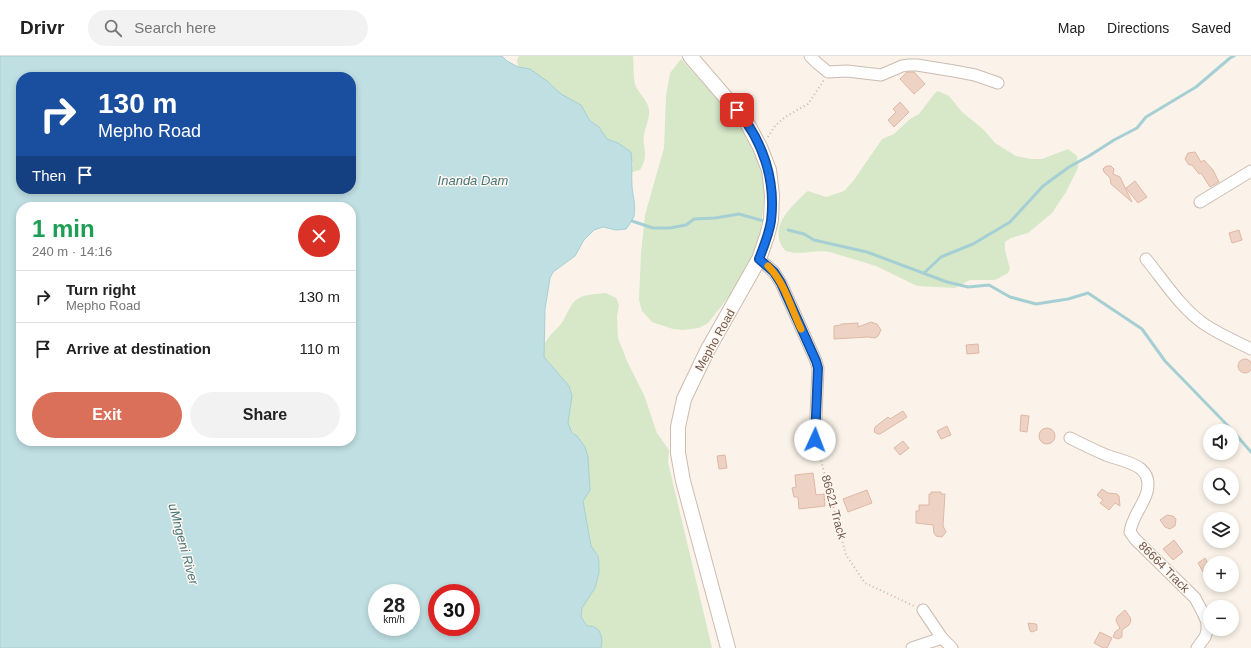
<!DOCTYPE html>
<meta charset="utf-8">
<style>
:root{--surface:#fff;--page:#f2f2f2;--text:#222;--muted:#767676;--line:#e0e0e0;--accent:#da7059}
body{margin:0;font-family:Helvetica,sans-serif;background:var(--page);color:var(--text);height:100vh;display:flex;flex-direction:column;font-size:15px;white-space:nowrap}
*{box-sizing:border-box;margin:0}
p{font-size:13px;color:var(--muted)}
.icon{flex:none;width:22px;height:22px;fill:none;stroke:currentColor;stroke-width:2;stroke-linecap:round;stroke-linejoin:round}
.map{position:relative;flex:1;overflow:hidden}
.details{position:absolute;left:16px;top:146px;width:340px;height:244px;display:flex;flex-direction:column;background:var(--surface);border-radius:16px;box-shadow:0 2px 6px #0003}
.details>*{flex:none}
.top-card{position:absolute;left:16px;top:16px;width:340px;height:122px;border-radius:16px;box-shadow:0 2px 6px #0003;background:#1a4fa0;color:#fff;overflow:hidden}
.tools{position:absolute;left:1203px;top:368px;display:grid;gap:8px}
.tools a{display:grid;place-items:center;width:36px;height:36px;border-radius:50%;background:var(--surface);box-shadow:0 2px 6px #0003;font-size:20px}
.speed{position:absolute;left:368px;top:528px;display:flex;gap:8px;font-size:20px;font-weight:700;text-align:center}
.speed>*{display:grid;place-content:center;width:52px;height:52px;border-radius:50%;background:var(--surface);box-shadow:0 2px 6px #0003;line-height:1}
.speed small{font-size:10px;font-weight:400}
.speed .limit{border:6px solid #d22;background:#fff;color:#111}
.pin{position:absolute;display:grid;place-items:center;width:34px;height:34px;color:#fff;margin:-17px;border-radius:8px;box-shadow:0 2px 6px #0006}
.me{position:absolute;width:44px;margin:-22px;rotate:2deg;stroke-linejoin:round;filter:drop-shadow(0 0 3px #0008)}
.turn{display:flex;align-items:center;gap:14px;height:84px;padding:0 16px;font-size:18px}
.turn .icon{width:52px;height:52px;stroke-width:2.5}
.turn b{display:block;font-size:28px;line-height:34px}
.then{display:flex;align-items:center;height:38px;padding:0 16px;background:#0003;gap:8px;font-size:15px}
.round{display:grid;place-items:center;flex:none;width:42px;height:42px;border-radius:21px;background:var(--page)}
.headline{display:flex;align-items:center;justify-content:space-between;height:68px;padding:0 16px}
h1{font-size:24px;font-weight:600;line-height:30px;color:#1e9e55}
.action{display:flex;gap:8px;margin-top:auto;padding:8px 16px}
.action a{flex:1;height:46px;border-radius:24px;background:var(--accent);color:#fff;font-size:16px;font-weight:600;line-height:46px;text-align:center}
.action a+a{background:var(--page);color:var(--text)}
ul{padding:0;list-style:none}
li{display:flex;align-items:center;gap:12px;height:52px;padding:0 16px;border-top:1px solid var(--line)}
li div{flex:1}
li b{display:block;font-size:15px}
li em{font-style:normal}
header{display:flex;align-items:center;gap:24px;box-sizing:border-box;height:56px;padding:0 20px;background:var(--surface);border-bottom:1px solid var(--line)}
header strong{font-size:19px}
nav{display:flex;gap:22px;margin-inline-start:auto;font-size:14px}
.search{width:280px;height:36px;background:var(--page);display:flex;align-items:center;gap:10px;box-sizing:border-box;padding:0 14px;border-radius:22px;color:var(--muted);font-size:15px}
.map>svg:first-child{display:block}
.green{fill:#d6e8c8}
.water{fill:#bfdfe3;stroke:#a6cfd4;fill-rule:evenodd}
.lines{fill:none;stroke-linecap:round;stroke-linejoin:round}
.stream{stroke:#a6cfd4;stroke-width:3}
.building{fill:#eed2c3;stroke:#dfb8a5}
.minor-casing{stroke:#ccbbb0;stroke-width:13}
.tertiary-casing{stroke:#ccbbb0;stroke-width:16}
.path{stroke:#d3b5a6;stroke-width:2;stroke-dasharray:1 3;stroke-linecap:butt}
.minor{stroke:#fff;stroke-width:11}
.tertiary{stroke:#fff;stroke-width:14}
.route-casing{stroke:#114b97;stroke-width:10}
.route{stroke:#1a73e8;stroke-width:7}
.slow{stroke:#f59e0b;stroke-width:7}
.labels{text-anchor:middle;stroke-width:3;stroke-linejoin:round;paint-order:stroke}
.street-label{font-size:12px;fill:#735a4f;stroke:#fef7ef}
.water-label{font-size:13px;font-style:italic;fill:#47777e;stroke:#fef7ef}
</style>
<header>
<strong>Drivr</strong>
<div class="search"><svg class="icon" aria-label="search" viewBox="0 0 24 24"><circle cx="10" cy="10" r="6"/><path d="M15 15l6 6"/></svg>Search here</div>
<nav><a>Map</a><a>Directions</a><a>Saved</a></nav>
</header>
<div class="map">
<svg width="1251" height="592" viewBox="0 0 1251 592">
<rect width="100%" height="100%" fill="#fbf3e9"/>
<g class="green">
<path d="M 519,0 L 633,0 C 634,8 633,21 635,28 C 638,37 647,43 649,53 C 650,61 646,70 644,78 C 642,94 650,97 640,114 L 632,116 L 633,107 L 618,87 L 607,83 L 599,71 L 590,65 L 586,57 L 561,38 L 547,25 L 530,13 L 518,11 L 517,4 Z"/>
<polygon points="681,3 740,68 755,96 762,116 765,134 761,173 751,203 731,238 708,267 699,272 683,274 673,273 652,266 642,255 639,244 641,197 645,159 664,92 666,40 670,17"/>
<path d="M 938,35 L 949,40 L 962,56 L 983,73 L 995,87 L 1016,100 L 1031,103 L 1042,103 L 1068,93 L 1077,100 L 1078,111 L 1077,114 L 1066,136 L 1052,157 L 1028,177 L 1011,182 L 1005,186 L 1005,194 L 1010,213 L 1008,217 L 995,224 L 970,224 L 955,232 L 917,230 L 876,210 L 830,196 C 816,193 803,199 790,196 C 784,195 782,191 780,186 C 773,166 792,151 805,137 L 808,135 L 826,141 L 844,135 L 854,124 L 882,83 L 894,78 L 910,63 L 919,58 L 935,37 Z"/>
<path d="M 606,237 L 616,242 L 619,249 L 617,261 L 618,282 L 627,305 L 644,339 L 657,377 L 669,394 L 668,406 L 712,592 L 601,592 L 602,590 L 581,561 L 582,552 L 595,532 L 599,517 L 599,507 L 598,500 L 591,491 L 583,445 L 590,434 L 577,380 C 559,368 574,353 571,338 C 569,326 557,317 550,308 C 548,306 545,303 544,301 C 539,285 556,276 563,265 C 567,258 571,246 579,242 C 586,238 597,238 606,237 Z"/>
</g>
<path class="water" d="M 0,0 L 502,0 L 507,5 L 518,11 L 530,13 L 547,25 L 561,38 L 581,49 L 590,65 L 599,71 L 607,83 L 618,87 L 631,96 C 633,108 631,119 632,131 C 633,140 636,150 634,160 C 632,165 629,169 626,173 L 616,174 L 603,171 L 594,174 L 584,184 L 575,200 L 553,216 L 550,222 L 545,253 L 544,301 L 569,330 L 572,340 L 568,367 L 572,377 L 577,380 L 585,391 L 588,401 L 590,434 L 583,445 L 591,490 L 598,500 L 599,507 L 599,517 L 595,532 L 582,552 L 581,561 L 587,570 C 589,570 592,570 594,571 C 602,574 603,585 601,592 L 0,592 ZM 21,21 L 351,21 L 351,133 L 21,133 ZM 21,151 L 351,151 L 351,385 L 21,385 ZM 377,537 L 411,537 L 411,571 L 377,571 ZM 437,537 L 471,537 L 471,571 L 437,571 Z"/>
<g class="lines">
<g class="stream">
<polyline points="632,165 653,172 670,172 686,169 694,163 715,162 739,158 764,165"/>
<polyline points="788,174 804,178 814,184 867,196 947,226 968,231 989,229 1010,241 1036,248 1068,243 1088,237 1142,273 1165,305 1232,374 1251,396"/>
<polyline points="924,217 941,201 973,188 1010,166 1043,130 1069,111 1089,100 1114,84 1137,72 1146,61 1196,31 1230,2 1234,0"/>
</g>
</g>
<g class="building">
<polygon points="907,16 914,16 925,28 914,38 900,23"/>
<polygon points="900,46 909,56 894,71 888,64 896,56 893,53"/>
<polygon points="1195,96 1201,106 1204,104 1213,114 1219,126 1210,131 1201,117 1199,118 1192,109 1189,109 1185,103 1188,97"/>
<polygon points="1106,110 1111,110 1114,113 1113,118 1120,121 1132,146 1111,128 1110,122 1104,116 1103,113"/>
<polygon points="1135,125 1147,141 1138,147 1126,132"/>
<polygon points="1239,174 1242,184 1232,187 1229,177"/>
<polygon points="871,266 877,268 881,274 878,280 875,282 868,281 834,283 834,270 841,269 841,268 858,267 858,271"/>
<polygon points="978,288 979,297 967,298 966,289"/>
<circle cx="1245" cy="310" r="7"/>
<polygon points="903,355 907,361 880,378 878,378 874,376 875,371 888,361 890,363"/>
<polygon points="1021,359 1029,360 1027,376 1020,375"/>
<polygon points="947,370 951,379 941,383 937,375"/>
<circle cx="1047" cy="380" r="8"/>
<polygon points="903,385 909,392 900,399 894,392"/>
<polygon points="725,399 727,412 719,413 717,400"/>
<polygon points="813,417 816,439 824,438 825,450 799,453 798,441 794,441 792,432 796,431 795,419"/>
<polygon points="1102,433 1108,437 1117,438 1119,440 1120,450 1115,447 1109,454 1100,447 1103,444 1097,439"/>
<polygon points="867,434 872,447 848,456 843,443"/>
<polygon points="931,436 941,436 941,438 945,438 943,470 946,476 942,481 936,480 934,477 933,469 916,467 916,455 919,455 919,449 929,449 929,438 931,438"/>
<polygon points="1167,459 1173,460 1176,463 1175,470 1170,473 1165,471 1160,464"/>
<polygon points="1174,484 1183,496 1173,504 1163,493"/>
<polygon points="1205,502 1210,511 1203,516 1198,507"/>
<polygon points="1125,554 1130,561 1131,565 1129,569 1122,574 1122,581 1118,583 1113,581 1115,576 1120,572 1117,567 1116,563 1118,560"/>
<polygon points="1028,567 1036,568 1037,569 1037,574 1032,576 1030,575"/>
<polygon points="1100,576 1112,582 1107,592 1103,592 1094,587"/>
</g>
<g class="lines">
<g class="minor-casing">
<g id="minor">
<polyline points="810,0 817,7 828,16 847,15 881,19 902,10 909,9 917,9 954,15 975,19 998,27"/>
<polyline points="1200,146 1251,115"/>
<polyline points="759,203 774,216 781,227 816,305 818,312 815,384"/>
<path d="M 1146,203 C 1164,225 1181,252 1204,268 C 1219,278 1235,285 1251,293"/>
<path d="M 1070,382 C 1082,388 1094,394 1106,399 C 1124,406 1154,408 1147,436 C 1143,450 1132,461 1130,476 L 1135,483 L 1195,542 L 1203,557 L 1207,566 L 1207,575 L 1205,581 L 1197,592"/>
<polyline points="923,554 942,582 952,592"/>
<polyline points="912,592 942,582"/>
</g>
</g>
<g class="tertiary-casing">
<polyline id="tertiary" points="690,0 746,65 760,91 769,114 772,139 771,164 767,180 759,203 707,295 684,343 678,371 678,397 683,425 728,592"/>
</g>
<g class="path">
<polyline points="768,81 775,70 785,61 808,48 824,24"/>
<polyline points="818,393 846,499 865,527 914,550"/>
</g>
<use href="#minor" class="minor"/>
<use href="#tertiary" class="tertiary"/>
</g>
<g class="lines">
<g class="route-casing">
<path id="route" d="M 737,54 C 763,85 776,124 771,165 C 769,178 764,190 759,203 L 774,216 L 781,227 L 816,305 L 818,312 L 815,384"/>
</g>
<use href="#route" class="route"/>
<path class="slow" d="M 768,210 C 785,227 791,252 801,273"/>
</g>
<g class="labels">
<g class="street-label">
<text transform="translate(715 284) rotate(-61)" y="4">Mepho Road</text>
<text transform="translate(834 451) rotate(75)" y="4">86621 Track</text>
<text transform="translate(1164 511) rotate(45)" y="4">86664 Track</text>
</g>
<g class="water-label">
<text x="473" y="129">Inanda Dam</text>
<text transform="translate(184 488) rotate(75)" y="5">uMngeni River</text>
</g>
</g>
</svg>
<div class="tools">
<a><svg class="icon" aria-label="sound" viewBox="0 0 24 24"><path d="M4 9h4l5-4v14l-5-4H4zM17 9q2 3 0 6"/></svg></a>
<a><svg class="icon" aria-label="search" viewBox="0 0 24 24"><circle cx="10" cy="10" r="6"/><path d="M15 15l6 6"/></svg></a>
<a><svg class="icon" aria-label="layers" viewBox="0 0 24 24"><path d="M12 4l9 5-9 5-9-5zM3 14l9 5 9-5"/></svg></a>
<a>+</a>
<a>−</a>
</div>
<div class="speed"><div>28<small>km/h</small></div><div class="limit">30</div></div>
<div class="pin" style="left:737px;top:54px;background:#d93025"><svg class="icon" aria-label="arrive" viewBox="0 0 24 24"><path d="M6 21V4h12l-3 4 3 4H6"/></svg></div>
<svg class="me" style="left:815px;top:384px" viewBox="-20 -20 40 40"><circle r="19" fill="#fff"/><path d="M0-13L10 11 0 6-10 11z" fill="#1a73e8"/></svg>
<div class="top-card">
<div class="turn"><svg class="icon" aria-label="right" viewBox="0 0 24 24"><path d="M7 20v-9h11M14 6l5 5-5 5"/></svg><div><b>130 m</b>Mepho Road</div></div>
<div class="then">Then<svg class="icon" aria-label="arrive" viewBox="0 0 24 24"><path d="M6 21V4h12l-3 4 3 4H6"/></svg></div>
</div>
<section class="details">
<div class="headline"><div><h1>1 min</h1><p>240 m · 14:16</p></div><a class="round" style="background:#d93025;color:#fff"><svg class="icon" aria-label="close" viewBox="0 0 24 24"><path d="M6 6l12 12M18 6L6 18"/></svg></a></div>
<ul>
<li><svg class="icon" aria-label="right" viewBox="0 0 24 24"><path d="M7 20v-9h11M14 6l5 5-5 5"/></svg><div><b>Turn right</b><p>Mepho Road</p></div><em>130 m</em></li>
<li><svg class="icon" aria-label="arrive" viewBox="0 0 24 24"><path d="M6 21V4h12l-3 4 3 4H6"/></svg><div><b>Arrive at destination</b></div><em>110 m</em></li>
</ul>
<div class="action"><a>Exit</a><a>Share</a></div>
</section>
</div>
